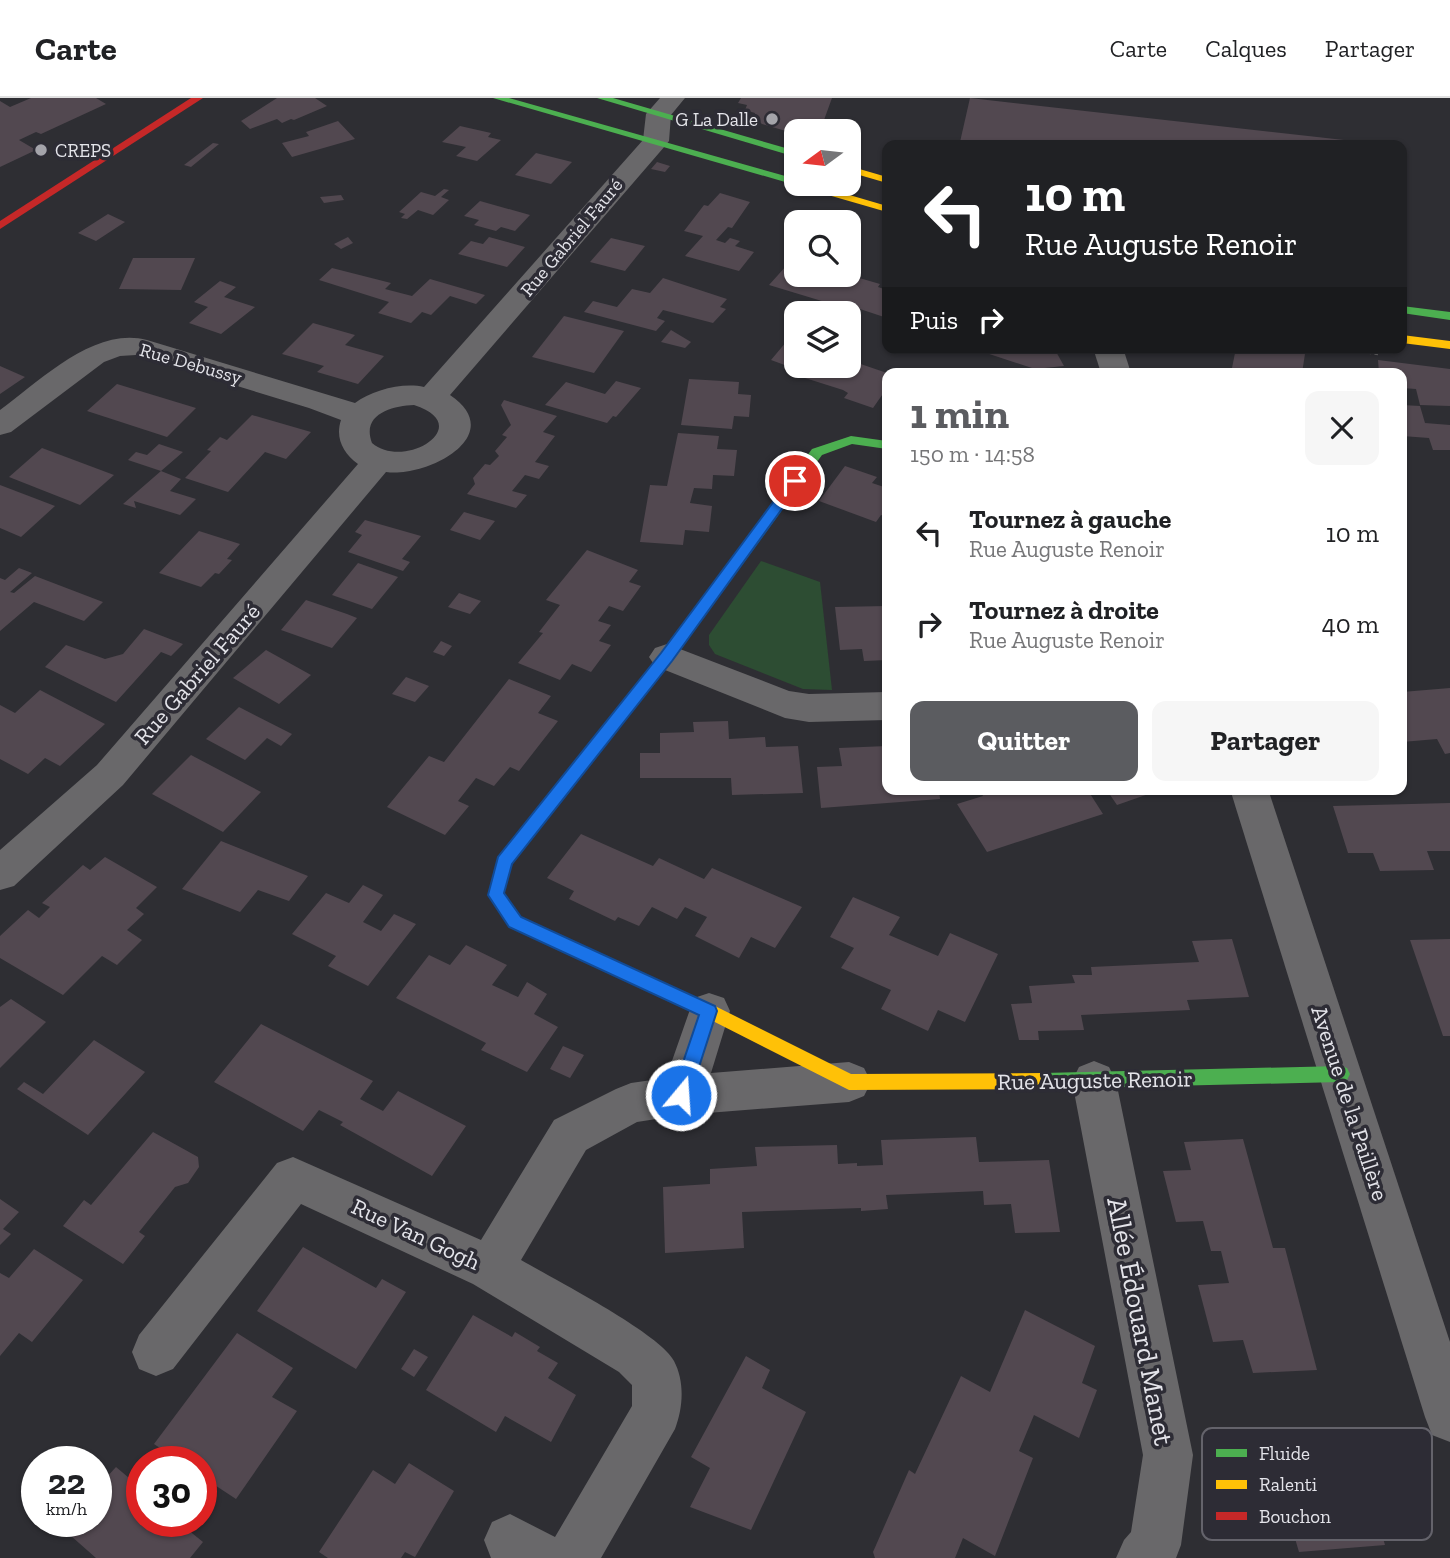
<!DOCTYPE html>
<html lang="fr">
<meta charset="utf-8">
<style>
:root{--surface:#fff;--page:#f6f6f6;--text:#202124;--muted:#757577;--line:#e0e0e0;--accent:#5b5c60}
body{margin:0;font-family:"Zilla Slab",serif;background:var(--page);color:var(--text);height:100vh;display:flex;flex-direction:column;font-size:26px;white-space:nowrap}
*{box-sizing:border-box;margin:0}
p{font-size:23px;color:var(--muted)}
.icon{flex:none;width:38px;height:38px;fill:none;stroke:currentColor;stroke-width:2;stroke-linecap:round;stroke-linejoin:round}
.map{position:relative;flex:1;overflow:hidden}
.sheet{position:absolute;left:882px;top:270px;width:525px;height:427px;display:flex;flex-direction:column;background:var(--surface);border-radius:14px;box-shadow:0 2px 5px #0004}
.sheet>*{flex:none}
.banner{position:absolute;left:882px;top:42px;width:525px;height:214px;border-radius:14px;box-shadow:0 2px 5px #0004;background:#202124;color:#fff;overflow:hidden}
.needle{width:46px;rotate:255deg}
.controls{position:absolute;left:784px;top:21px;display:grid;gap:14px}
.controls a{display:grid;place-items:center;width:77px;height:77px;border-radius:14px;background:var(--surface);box-shadow:0 2px 5px #0004;font-size:35px}
.speed{position:absolute;left:21px;top:1348px;display:flex;gap:14px;font-size:35px;font-weight:700;text-align:center}
.speed>*{display:grid;place-content:center;width:91px;height:91px;border-radius:50%;background:var(--surface);box-shadow:0 2px 5px #0004;line-height:1}
.speed small{font-size:18px;font-weight:400}
.speed .limit{border:10px solid #d22;background:#fff;color:#111}
.pin{position:absolute;display:grid;place-items:center;width:60px;height:60px;color:#fff;margin:-30px;border:4px solid #fff;border-radius:50%;box-shadow:0 2px 7px #0007}
.me{position:absolute;width:77px;margin:-38px;rotate:18deg;stroke-linejoin:round;filter:drop-shadow(0 0 5px #0008)}
.turn{display:flex;align-items:center;gap:24px;height:147px;padding:0 28px;font-size:32px}
.turn .icon{width:91px;height:91px;stroke-width:2.5}
.turn b{display:block;font-size:49px;line-height:60px}
.then{display:flex;align-items:center;height:66px;padding:0 28px;background:#0003;gap:14px;font-size:26px}
.round{display:grid;place-items:center;flex:none;width:74px;height:74px;border-radius:14px;background:var(--page)}
.headline{display:flex;align-items:center;justify-content:space-between;height:119px;padding:0 28px}
h1{font-size:42px;font-weight:700;line-height:52px;color:var(--accent)}
.button{display:flex;gap:14px;margin-top:auto;padding:14px 28px}
.button a{flex:1;height:80px;border-radius:14px;background:var(--accent);color:#fff;font-size:28px;font-weight:700;line-height:80px;text-align:center}
.button a+a{background:var(--page);color:var(--text)}
ul{padding:0;list-style:none}
li{display:flex;align-items:center;gap:21px;height:91px;padding:0 28px}
li div{flex:1}
li b{display:block;font-size:26px}
li em{font-style:normal}
header{display:flex;align-items:center;gap:42px;box-sizing:border-box;height:98px;padding:0 35px;background:var(--surface);border-bottom:2px solid var(--line)}
header strong{font-size:33px}
nav{display:flex;gap:38px;margin-inline-start:auto;font-size:24px}
.map>svg:first-child{display:block}
.green{fill:#2d4d33}
.building{fill:#524850}
.lines{fill:none;stroke-linecap:round;stroke-linejoin:round}
.path{stroke:#69686a;stroke-width:3.5;stroke-dasharray:3.5 3.5;stroke-linecap:butt}
.street{fill:#69686a;fill-rule:evenodd}
.fast{fill:#4caf50;fill-rule:evenodd}
.slow{fill:#ffc107;fill-rule:evenodd}
.jam{fill:#c62828;fill-rule:evenodd}
.route{fill:#1a73e8;stroke:#114b97;stroke-width:2}
.poi-dot{fill:#a4a4aa;stroke:#2d2c35;stroke-width:2.5}
.labels{text-anchor:middle;stroke-width:7;stroke-linejoin:round;paint-order:stroke}
.far-poi-label{font-size:19px;fill:#e4e4ea;stroke:#2d2c35;text-anchor:end}
.far-street-label{font-size:19px;fill:#e4e4ea;stroke:#2d2c35}
.street-label{font-size:23px;fill:#e4e4ea;stroke:#2d2c35}
.near-street-label{font-size:28px;fill:#e4e4ea;stroke:#2d2c35}
.key{fill:#2d2c35;stroke:#64636b;stroke-width:2}
.key-label{font-size:19px;fill:#e4e4ea}
</style>
<header>
<strong>Carte</strong>
<nav><a>Carte</a><a>Calques</a><a>Partager</a></nav>
</header>
<div class="map">
<svg width="1450" height="1460" viewBox="0 0 1450 1460">
<rect width="100%" height="100%" fill="#2e2e33"/>
<polygon class="green" points="761,463 820,484 832,592 803,591 715,556 709,547 709,537"/>
<g class="building">
<polygon points="31,0 96,0 106,6 41,36 36,34 19,42 36,52 0,69 0,3 10,9"/>
<polygon points="277,0 315,0 327,8 294,22 291,21 282,25 277,21 250,31 241,23"/>
<polygon points="741,0 832,0 820,33 796,33 796,36 762,26 754,19 755,15 745,12 747,7 738,5"/>
<polygon points="970,0 1371,45 1371,47 992,47 960,44"/>
<polygon points="338,23 355,41 292,59 282,45 309,38 306,34"/>
<polygon points="460,28 491,35 488,39 501,42 477,63 456,58 466,49 442,44"/>
<polygon points="213,45 219,46 191,69 184,67"/>
<polygon points="536,55 572,64 551,86 515,77"/>
<polygon points="657,64 670,68 665,74 651,71"/>
<polygon points="444,91 449,92 441,99 449,102 433,117 418,112 407,121 401,120 405,116 399,114 421,94 435,98"/>
<polygon points="720,95 750,104 732,130 728,129 716,142 725,145 730,140 740,143 735,148 754,154 739,173 685,158 703,138 684,133 704,107 708,108"/>
<polygon points="341,97 344,102 324,105 320,99"/>
<polygon points="480,103 530,117 515,133 501,129 496,133 474,127 479,122 464,118"/>
<polygon points="108,116 125,124 96,143 78,135"/>
<polygon points="348,139 353,145 341,151 334,146"/>
<polygon points="489,139 525,149 507,169 458,156 471,143 483,146"/>
<polygon points="611,140 645,148 625,173 590,164"/>
<polygon points="796,157 796,177 849,177 880,186 878,189 887,192 887,220 860,211 858,214 769,187"/>
<polygon points="133,160 195,160 181,192 119,191"/>
<polygon points="332,170 391,185 385,191 412,198 430,181 485,197 476,206 450,198 431,217 422,214 411,225 378,215 389,204 319,182"/>
<polygon points="663,180 727,201 720,209 726,211 713,225 663,212 657,220 665,223 656,233 584,214 593,203 617,209 632,191 650,195"/>
<polygon points="220,183 236,189 224,199 255,209 221,236 189,225 208,209 194,204"/>
<polygon points="564,218 624,233 594,275 532,259"/>
<polygon points="313,225 355,237 345,247 384,258 358,286 317,274 324,268 282,256"/>
<polygon points="671,232 691,244 685,250 661,244"/>
<polygon points="792,237 796,239 796,268 849,268 849,262 887,275 887,290 873,310 844,300 848,295 843,292 786,274 790,269 771,262"/>
<polygon points="971,250 1054,250 1064,268 1035,271"/>
<polygon points="1236,250 1276,250 1305,256 1302,275 1231,275"/>
<polygon points="1378,262 1450,271 1450,308 1420,307 1416,291 1402,290 1402,275 1379,275"/>
<polygon points="0,268 25,279 0,296"/>
<polygon points="689,281 739,284 738,296 751,297 749,319 734,318 732,331 681,327"/>
<polygon points="616,283 641,290 616,319 613,318 607,325 545,307 566,284 605,296"/>
<polygon points="117,286 196,310 167,339 87,313"/>
<polygon points="504,302 557,318 543,334 555,338 535,364 549,368 539,381 525,377 512,393 527,397 516,410 467,396 475,386 473,380 485,366 490,367 499,358 495,353 507,339 502,337 511,327 501,307"/>
<polygon points="1402,307 1420,308 1425,325 1450,327 1450,352 1433,352 1429,340 1402,338"/>
<polygon points="252,317 311,334 286,361 265,354 228,394 185,380 211,353 207,352 220,339 227,342"/>
<polygon points="678,335 719,338 717,351 737,352 734,378 713,377 712,391 694,390 690,405 712,408 709,434 685,432 683,447 640,444 650,387 667,388"/>
<polygon points="159,346 183,354 161,373 128,362 136,354 147,357"/>
<polygon points="42,350 114,377 80,407 9,379"/>
<polygon points="845,368 877,379 872,385 887,390 887,419 881,417 876,424 819,403"/>
<polygon points="161,373 181,381 170,393 196,401 180,417 134,403 136,410 123,406"/>
<polygon points="0,387 55,408 21,439 0,430"/>
<polygon points="464,414 495,423 480,442 450,432"/>
<polygon points="365,422 421,438 402,461 410,464 403,473 348,454 362,437 355,434"/>
<polygon points="199,433 240,446 227,461 232,462 219,476 215,475 201,489 159,475"/>
<polygon points="587,452 638,472 629,484 641,488 623,513 609,508 598,523 611,527 599,543 611,547 591,574 572,566 560,582 518,565 543,535 539,534 560,507 546,502"/>
<polygon points="358,465 398,479 372,511 332,497"/>
<polygon points="19,470 32,475 10,494 14,495 35,478 103,504 84,523 34,504 0,533 0,480 5,482"/>
<polygon points="459,495 481,503 470,516 448,509"/>
<polygon points="306,502 347,516 357,520 332,550 281,532"/>
<polygon points="887,508 887,562 864,563 862,551 840,552 835,509"/>
<polygon points="144,531 183,546 171,558 161,554 116,604 45,569 66,547 105,561 123,556"/>
<polygon points="441,543 452,548 444,558 433,554"/>
<polygon points="266,552 311,577 279,606 233,580"/>
<polygon points="406,579 429,588 415,604 392,596"/>
<polygon points="509,581 551,598 538,615 558,623 519,673 510,669 494,688 476,680 458,703 469,708 445,737 387,709 429,658 444,664"/>
<polygon points="1450,590 1450,655 1445,656 1437,641 1402,644 1402,594"/>
<polygon points="40,592 105,626 60,668 45,660 28,676 0,661 0,607 15,615"/>
<polygon points="239,609 292,636 281,648 267,640 245,662 206,641"/>
<polygon points="728,623 729,641 765,639 766,649 798,648 803,695 732,697 731,680 640,680 640,655 660,655 660,635 694,634 693,624"/>
<polygon points="887,648 887,691 939,691 940,701 821,710 817,669 842,668 839,650"/>
<polygon points="191,657 261,694 223,734 152,696"/>
<polygon points="979,691 1087,691 1103,716 987,754 957,706 983,698"/>
<polygon points="1106,691 1160,691 1160,692 1117,707"/>
<polygon points="1450,705 1450,753 1427,753 1434,772 1380,773 1373,755 1348,755 1333,708"/>
<polygon points="581,736 653,768 659,760 704,781 712,770 802,809 775,850 751,839 739,860 695,838 707,819 685,809 677,821 652,809 639,828 618,819 615,823 569,801 574,793 547,780"/>
<polygon points="221,743 308,778 289,803 258,792 240,814 182,791"/>
<polygon points="105,759 157,789 136,810 144,816 127,832 142,842 117,867 102,858 63,897 0,860 0,838 28,812 39,820 50,809 42,805 83,767 90,772"/>
<polygon points="363,787 383,797 363,824 381,833 394,816 416,826 368,888 328,868 336,858 292,836 326,795 349,805"/>
<polygon points="853,799 900,819 889,837 938,858 950,835 998,856 965,924 938,912 928,933 881,911 891,892 841,870 854,850 830,839"/>
<polygon points="1232,841 1249,899 1187,902 1190,912 1081,917 1084,932 1038,933 1039,942 1019,942 1011,906 1032,905 1029,888 1075,885 1072,877 1092,877 1091,869 1199,864 1192,843"/>
<polygon points="1450,841 1450,938 1443,938 1410,842"/>
<polygon points="466,847 507,867 492,887 518,899 527,884 547,896 534,916 558,929 527,974 481,952 486,945 396,900 429,857 450,867"/>
<polygon points="11,901 46,924 0,970 0,909"/>
<polygon points="261,926 373,983 360,1001 383,1013 398,993 466,1028 432,1078 340,1027 343,1024 319,1012 303,1033 214,984"/>
<polygon points="94,942 145,974 88,1037 17,991 24,984 43,996"/>
<polygon points="563,948 584,957 570,980 550,971"/>
<polygon points="153,1034 198,1059 199,1069 188,1085 175,1089 139,1134 145,1138 123,1166 63,1128 84,1102 91,1107"/>
<polygon points="976,1039 979,1064 1049,1062 1060,1134 1015,1135 1011,1106 984,1107 983,1093 886,1097 888,1111 861,1113 861,1110 742,1114 744,1150 665,1155 663,1089 710,1086 710,1071 757,1068 755,1049 837,1047 838,1066 857,1065 857,1068 883,1067 881,1042"/>
<polygon points="1243,1041 1273,1150 1285,1150 1317,1272 1253,1275 1243,1242 1213,1244 1198,1187 1229,1185 1221,1153 1211,1153 1203,1123 1176,1124 1163,1073 1191,1072 1184,1044"/>
<polygon points="0,1101 19,1114 3,1131 11,1136 0,1147"/>
<polygon points="303,1149 376,1190 382,1181 406,1194 356,1271 257,1213"/>
<polygon points="34,1151 83,1182 32,1244 19,1235 0,1258 0,1175 9,1180"/>
<polygon points="1025,1212 1095,1248 1082,1285 1097,1292 1079,1340 1034,1317 1019,1353 1033,1360 995,1458 963,1440 955,1460 875,1460 873,1454 909,1372 915,1376 961,1278 990,1294"/>
<polygon points="473,1217 512,1239 515,1234 540,1249 537,1253 558,1265 548,1280 576,1297 551,1344 505,1318 496,1334 426,1292"/>
<polygon points="237,1235 293,1270 272,1299 297,1313 236,1401 201,1378 201,1363 179,1363 154,1346"/>
<polygon points="414,1251 428,1259 414,1279 401,1271"/>
<polygon points="746,1258 770,1272 762,1290 806,1314 751,1432 690,1409 710,1370 691,1359"/>
<polygon points="1351,1331 1385,1447 1299,1454 1284,1403 1256,1404 1239,1338"/>
<polygon points="409,1365 454,1393 415,1459 405,1454 401,1460 328,1460 319,1454 373,1372 395,1386"/>
<polygon points="116,1369 142,1391 142,1423 177,1423 203,1444 190,1460 96,1460 62,1430 69,1423 96,1423 96,1391"/>
</g>
<g class="lines">
<polyline class="path" points="1340,250 1381,256"/>
<g class="street">
<path d="M 660,0 L 685,0 L 671,17 L 669,43 L 665,48 L 450,297 C 509,337 428,380 386,374 L 123,687 L 14,788 L 0,792 L 0,752 L 97,667 L 358,366 C 343,355 335,340 341,322 L 309,310 L 136,257 L 120,258 L 104,264 L 11,334 L 0,337 L 0,312 C 40,283 94,228 147,242 L 355,305 C 372,292 403,284 424,289 L 643,42 L 646,16 ZM 414,307 C 477,327 405,373 372,345 C 361,316 392,308 414,307 Z"/>
<polygon points="1093,250 1123,250 1131,275 1101,275"/>
<polygon points="667,546 789,593 809,596 887,594 887,622 809,624 785,620 655,568 649,559 655,550"/>
<polygon points="1230,691 1268,691 1450,1244 1450,1344 1432,1337 1425,1319"/>
<path d="M 709,895 L 724,900 L 730,913 L 711,975 L 849,964 L 864,970 L 871,984 L 864,998 L 849,1004 L 682,1017 L 637,1024 L 586,1052 L 521,1162 C 552,1180 661,1236 674,1263 C 685,1284 683,1310 675,1331 L 601,1460 L 491,1460 L 484,1442 L 492,1424 L 510,1416 L 555,1439 L 632,1308 L 632,1287 L 619,1274 L 473,1186 L 301,1106 L 173,1271 L 156,1278 L 139,1271 L 132,1254 L 139,1237 L 277,1065 L 293,1059 L 481,1142 L 554,1022 L 616,991 L 631,985 L 666,980 L 694,900 Z"/>
<polygon points="1094,963 1109,969 1116,983 1193,1357 1181,1447 1176,1460 1116,1460 1124,1442 1131,1434 1143,1357 1072,983 1079,969"/>
</g>
<g class="fast">
<polygon points="493,0 509,0 796,81 796,86 800,86 792,86"/>
<polygon points="597,0 613,0 796,53 796,59"/>
<polygon points="1402,208 1450,214 1450,222 1402,215"/>
<polygon points="851,338 887,343 887,351 852,346 822,357 672,563 511,766 504,796 521,819 632,870 634,875 632,880 626,882 620,880 509,829 488,797 498,759 662,555 812,351"/>
<polygon points="1341,968 1347,970 1350,976 1347,982 1341,984 1043,991 1037,989 1034,983 1037,977 1043,975"/>
</g>
<g class="slow">
<polygon points="849,68 887,79 887,85 849,74"/>
<polygon points="796,85 812,86 887,108 887,114 797,88"/>
<polygon points="1402,237 1450,243 1450,251 1402,245"/>
<polygon points="626,868 715,908 851,976 1043,975 1049,977 1052,983 1049,989 1043,991 849,992 703,918 620,880 618,875 620,870"/>
</g>
<polygon class="jam" points="191,0 203,0 0,131 0,123"/>
</g>
<polygon class="route" points="795,379 802,383 800,386 672,563 512,766 504,795 521,819 715,908 717,913 690,997 688,1002 681,1005 675,1002 672,997 699,917 509,829 488,797 498,759 661,555 791,380"/>
<g class="poi-dot">
<circle cx="772" cy="21" r="7"/>
<circle cx="41" cy="52" r="7"/>
</g>
<g class="labels">
<g class="far-poi-label">
<text x="758" y="28">G La Dalle</text>
<text x="55" y="59" text-anchor="start">CREPS</text>
</g>
<g class="far-street-label">
<text transform="translate(571 139) rotate(-50)" y="7">Rue Gabriel Fauré</text>
<text transform="translate(191 265) rotate(16)" y="7">Rue Debussy</text>
</g>
<g class="street-label">
<text transform="translate(197 576) rotate(-49)" y="8">Rue Gabriel Fauré</text>
<text transform="translate(1095 982) rotate(-1)" y="8">Rue Auguste Renoir</text>
<text transform="translate(1350 1005) rotate(72)" y="8">Avenue de la Paillère</text>
<text transform="translate(416 1136) rotate(25)" y="8">Rue Van Gogh</text>
</g>
<g class="near-street-label">
<text transform="translate(1141 1223) rotate(79)" y="10">Allée Édouard Manet</text>
</g>
</g>
<rect x="1202" y="1330" width="230" height="112" rx="10" class="key"/>
<rect x="1216" y="1351" width="31" height="8" fill="#4caf50"/>
<rect x="1216" y="1382" width="31" height="9" fill="#ffc107"/>
<rect x="1216" y="1414" width="31" height="8" fill="#c62828"/>
<g class="key-label">
<text x="1259" y="1362">Fluide</text>
<text x="1259" y="1393">Ralenti</text>
<text x="1259" y="1425">Bouchon</text>
</g>
</svg>
<div class="controls">
<a><svg class="needle" viewBox="-14 -14 28 28"><path d="M0-13l5 13h-10z" fill="#e53935"/><path d="M0 13l5-13h-10z" fill="#757577"/></svg></a>
<a><svg class="icon" aria-label="search" viewBox="0 0 24 24"><circle cx="10" cy="10" r="6"/><path d="M15 15l6 6"/></svg></a>
<a><svg class="icon" aria-label="layers" viewBox="0 0 24 24"><path d="M12 4l9 5-9 5-9-5zM3 14l9 5 9-5"/></svg></a>
</div>
<div class="speed"><div>22<small>km/h</small></div><div class="limit">30</div></div>
<div class="pin" style="left:795px;top:383px;background:#d93025"><svg class="icon" aria-label="arrive" viewBox="0 0 24 24"><path d="M6 21V4h12l-3 4 3 4H6"/></svg></div>
<svg class="me" style="left:681px;top:997px" viewBox="-20 -20 40 40"><circle r="17" fill="#1a73e8" stroke="#fff" stroke-width="3"/><path d="M0-11L8 9 0 5-8 9z" fill="#fff"/></svg>
<div class="banner">
<div class="turn"><svg class="icon" aria-label="left" viewBox="0 0 24 24"><path d="M17 20v-9H6M10 6l-5 5 5 5"/></svg><div><b>10 m</b>Rue Auguste Renoir</div></div>
<div class="then">Puis<svg class="icon" aria-label="right" viewBox="0 0 24 24"><path d="M7 20v-9h11M14 6l5 5-5 5"/></svg></div>
</div>
<section class="sheet">
<div class="headline"><div><h1>1 min</h1><p>150 m · 14:58</p></div><a class="round"><svg class="icon" aria-label="close" viewBox="0 0 24 24"><path d="M6 6l12 12M18 6L6 18"/></svg></a></div>
<ul>
<li><svg class="icon" aria-label="left" viewBox="0 0 24 24"><path d="M17 20v-9H6M10 6l-5 5 5 5"/></svg><div><b>Tournez à gauche</b><p>Rue Auguste Renoir</p></div><em>10 m</em></li>
<li><svg class="icon" aria-label="right" viewBox="0 0 24 24"><path d="M7 20v-9h11M14 6l5 5-5 5"/></svg><div><b>Tournez à droite</b><p>Rue Auguste Renoir</p></div><em>40 m</em></li>
</ul>
<div class="button"><a>Quitter</a><a>Partager</a></div>
</section>
</div>
